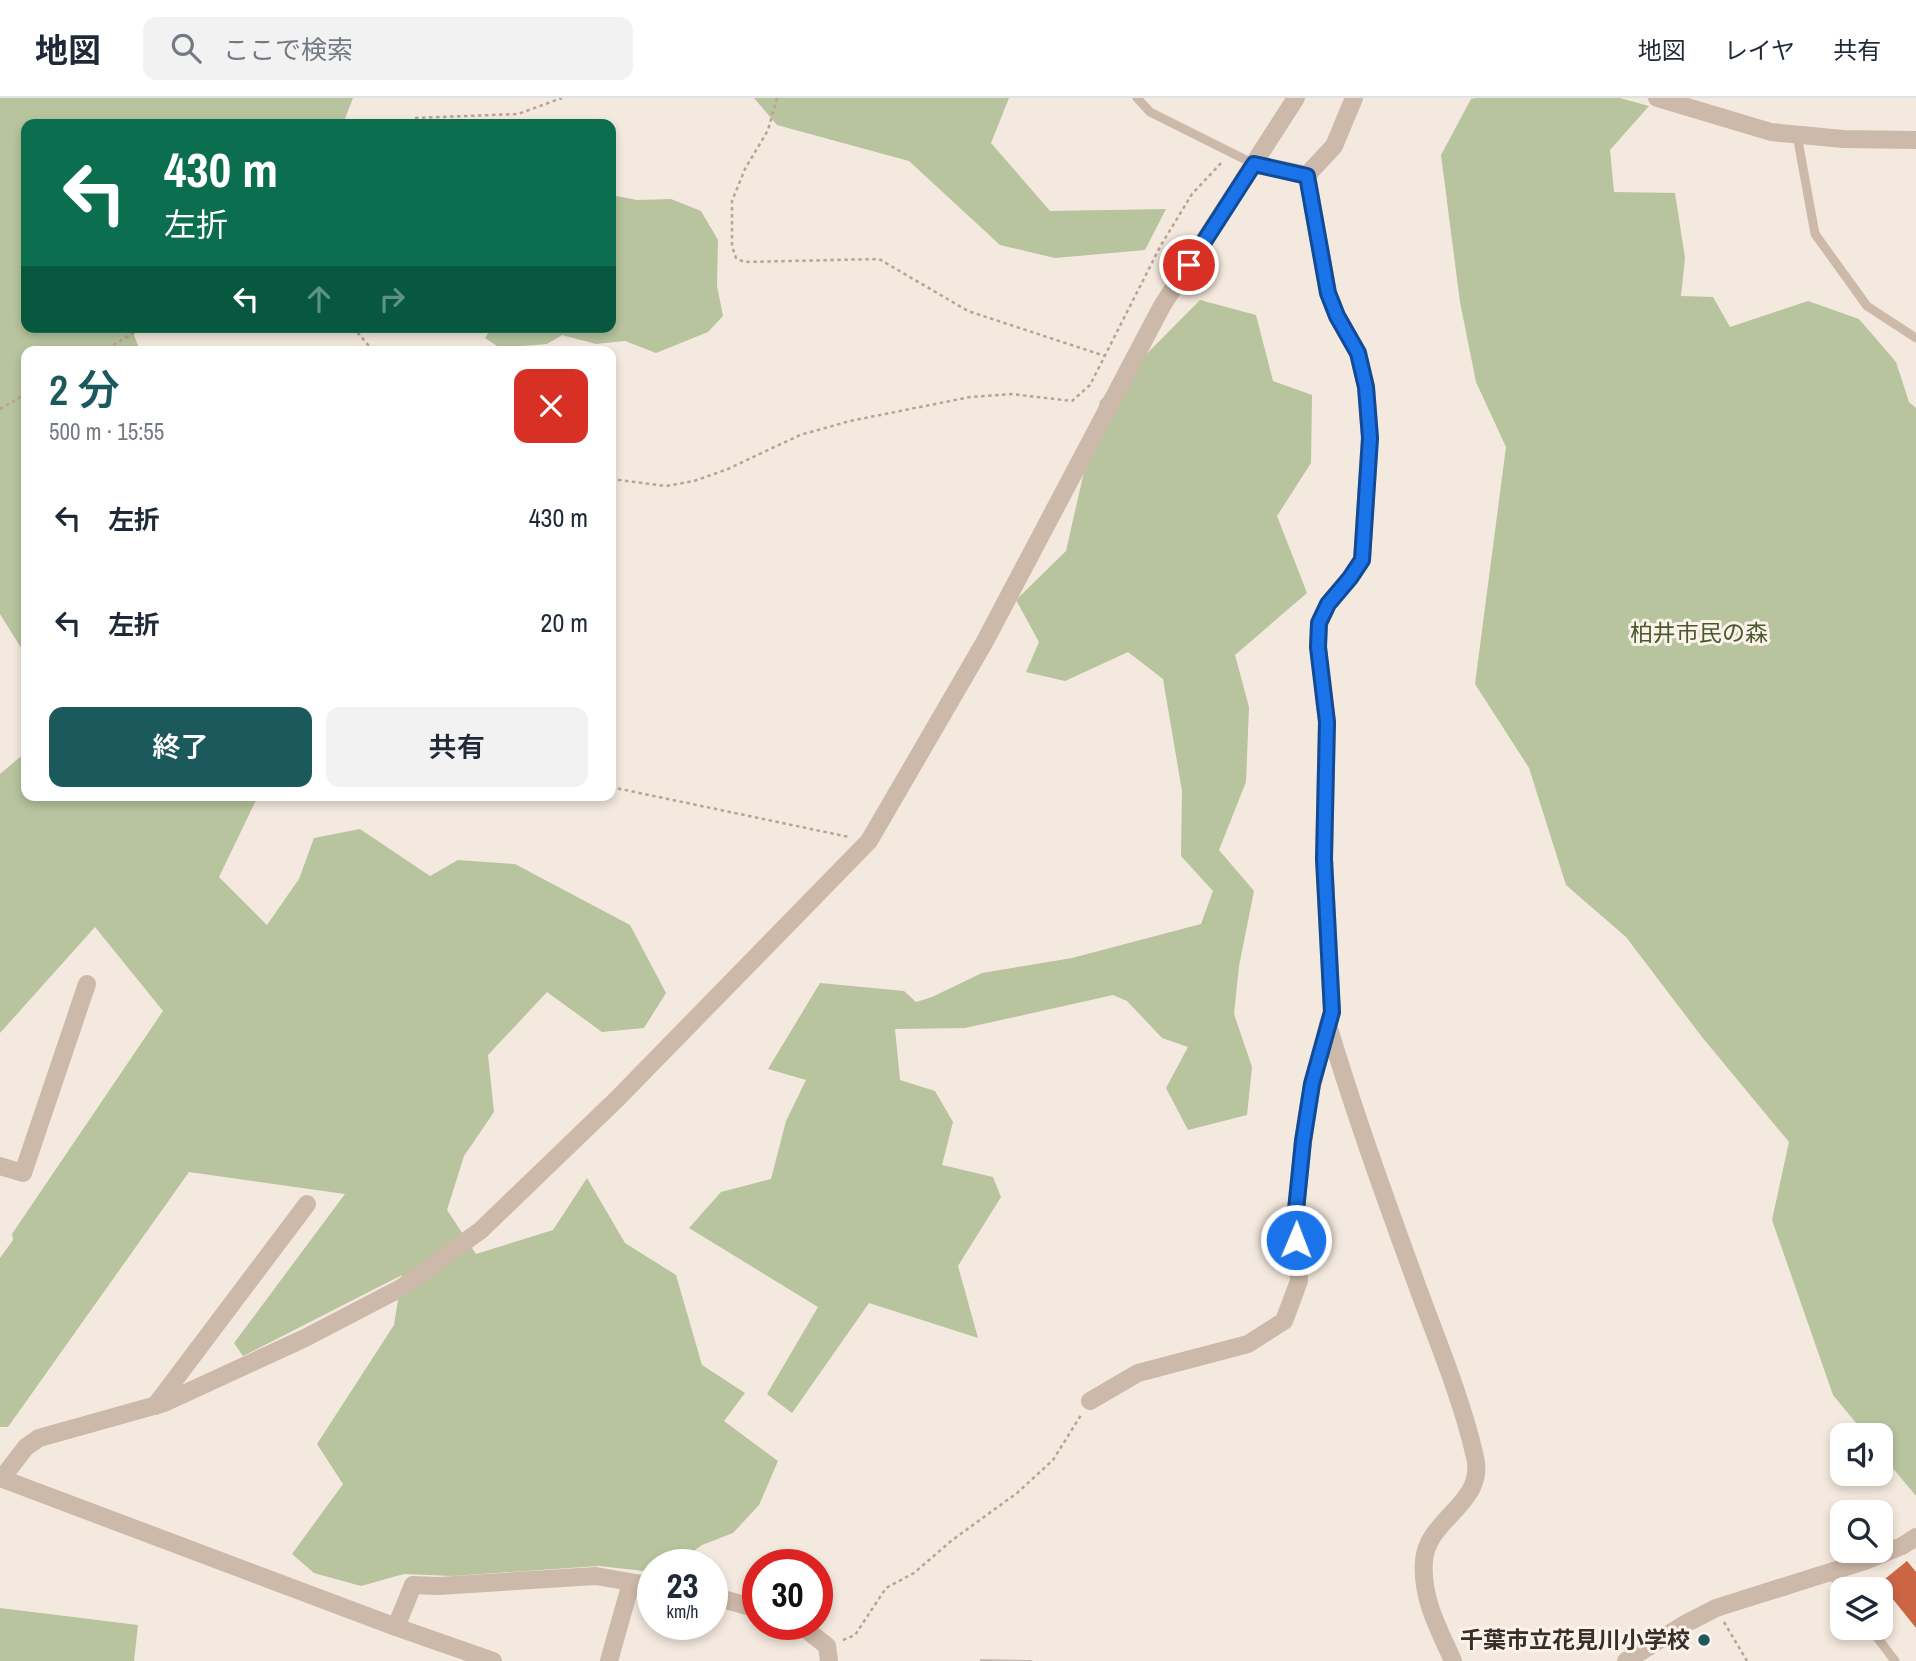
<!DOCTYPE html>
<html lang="ja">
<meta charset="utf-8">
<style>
:root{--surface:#fff;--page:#f2f2f3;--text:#1f2937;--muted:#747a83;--line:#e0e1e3;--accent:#1c595d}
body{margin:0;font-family:"Archivo Narrow","Noto Sans JP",sans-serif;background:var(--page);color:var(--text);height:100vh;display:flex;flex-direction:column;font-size:26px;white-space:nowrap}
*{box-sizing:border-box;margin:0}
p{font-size:23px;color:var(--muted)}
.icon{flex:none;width:38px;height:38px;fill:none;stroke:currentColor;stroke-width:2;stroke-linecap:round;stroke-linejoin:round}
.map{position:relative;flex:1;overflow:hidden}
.details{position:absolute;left:21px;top:248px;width:595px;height:455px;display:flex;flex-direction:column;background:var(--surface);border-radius:14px;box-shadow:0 4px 10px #0003}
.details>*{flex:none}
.guide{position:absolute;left:21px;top:21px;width:595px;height:214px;border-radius:14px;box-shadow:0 4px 10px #0003;background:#0b6e4f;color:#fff;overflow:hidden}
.buttons{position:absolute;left:1830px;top:1325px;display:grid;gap:14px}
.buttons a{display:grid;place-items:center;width:63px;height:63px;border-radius:14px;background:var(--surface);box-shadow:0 4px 10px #0003;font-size:35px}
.speed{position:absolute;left:637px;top:1451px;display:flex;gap:14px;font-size:35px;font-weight:700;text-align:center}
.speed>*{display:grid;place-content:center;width:91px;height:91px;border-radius:50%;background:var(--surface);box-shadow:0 4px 10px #0003;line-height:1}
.speed small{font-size:18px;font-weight:400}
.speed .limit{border:10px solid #d22;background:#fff;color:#111}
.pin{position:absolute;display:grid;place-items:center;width:60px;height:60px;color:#fff;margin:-30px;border:4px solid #fff;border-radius:50%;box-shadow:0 2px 7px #0007}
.me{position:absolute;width:77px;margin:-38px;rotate:1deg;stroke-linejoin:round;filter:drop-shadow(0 0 5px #0008)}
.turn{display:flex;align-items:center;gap:24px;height:147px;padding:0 28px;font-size:32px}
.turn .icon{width:91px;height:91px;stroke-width:2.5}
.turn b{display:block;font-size:49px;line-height:60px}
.lanes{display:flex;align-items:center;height:66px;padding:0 28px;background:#0003;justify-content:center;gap:35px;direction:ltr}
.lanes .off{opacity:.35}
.round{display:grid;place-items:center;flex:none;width:74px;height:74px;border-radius:14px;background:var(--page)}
.headline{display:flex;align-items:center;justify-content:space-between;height:119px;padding:0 28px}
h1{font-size:42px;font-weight:600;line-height:52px;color:var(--accent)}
.cta{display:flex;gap:14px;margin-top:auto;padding:14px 28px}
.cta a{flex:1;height:80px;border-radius:14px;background:var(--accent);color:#fff;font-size:28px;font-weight:600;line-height:80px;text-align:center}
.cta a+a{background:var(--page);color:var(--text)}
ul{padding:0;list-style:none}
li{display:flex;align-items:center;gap:21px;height:105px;padding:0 28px}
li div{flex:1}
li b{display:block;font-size:26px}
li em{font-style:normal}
header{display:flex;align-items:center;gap:42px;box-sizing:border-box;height:98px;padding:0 35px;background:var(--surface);border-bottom:2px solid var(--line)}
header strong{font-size:33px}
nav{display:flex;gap:38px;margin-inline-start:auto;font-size:24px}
.search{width:490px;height:63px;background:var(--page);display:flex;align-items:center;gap:18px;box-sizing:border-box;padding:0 24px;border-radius:14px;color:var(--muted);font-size:26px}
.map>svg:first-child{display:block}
.green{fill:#b7c49d}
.shadow{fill:#0003}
.building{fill:#cb6544}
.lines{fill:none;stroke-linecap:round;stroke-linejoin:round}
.path{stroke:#b9a393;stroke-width:2.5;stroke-dasharray:3.5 3.5;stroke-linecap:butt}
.service{stroke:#cdb9a9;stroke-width:9}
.minor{stroke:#cdb9a9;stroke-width:18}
.tertiary{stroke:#cdb9a9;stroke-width:18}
.route-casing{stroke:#114b97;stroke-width:18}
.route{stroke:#1a73e8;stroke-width:12}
.poi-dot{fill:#1c595d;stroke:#fbf3ea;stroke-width:2.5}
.labels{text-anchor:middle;stroke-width:6;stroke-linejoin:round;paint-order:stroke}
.park-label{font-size:23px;fill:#48592b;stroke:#fbf3ea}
.poi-label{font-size:23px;font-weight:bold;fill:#392e29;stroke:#fbf3ea;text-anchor:end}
</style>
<header>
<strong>地図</strong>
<div class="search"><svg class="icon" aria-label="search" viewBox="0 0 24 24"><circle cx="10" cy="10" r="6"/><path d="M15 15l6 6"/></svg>ここで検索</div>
<nav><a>地図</a><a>レイヤ</a><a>共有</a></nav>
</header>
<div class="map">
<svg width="1916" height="1563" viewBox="0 0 1916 1563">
<rect width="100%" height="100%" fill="#f4e9de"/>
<g class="green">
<polygon points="0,0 353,0 343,26 26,26 26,229 139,229 133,235 141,254 26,254 26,558 0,516"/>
<polygon points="754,0 1009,0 991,45 1050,113 1166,111 1145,152 1055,160 1000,147 909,63 777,27"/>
<polygon points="1475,0 1620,0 1649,8 1610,52 1614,94 1675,95 1685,160 1681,198 1713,199 1730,229 1808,203 1859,221 1896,264 1909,304 1916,310 1916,1398 1881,1356 1881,1337 1866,1337 1833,1297 1772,1122 1789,1044 1702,939 1626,839 1566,787 1529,670 1475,586 1506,349 1476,284 1460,204 1441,57 1471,1"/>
<polygon points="611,97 637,102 671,101 701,113 718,142 717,188 723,218 708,234 656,255 625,243 596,246 562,237 547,246 500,250 485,240 492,229 611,229"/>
<polygon points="1200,202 1256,217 1273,283 1312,297 1311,365 1277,418 1307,495 1235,557 1249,609 1246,684 1219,752 1254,793 1239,868 1234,916 1252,969 1247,1017 1188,1032 1166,990 1188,949 1162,940 1127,903 1113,897 965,930 895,931 900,982 935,993 953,1024 942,1067 993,1079 1001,1099 958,1168 978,1240 869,1205 792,1315 767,1296 818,1209 689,1130 721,1094 771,1081 786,1023 806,982 768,971 820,885 904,893 916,904 932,899 982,875 1072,860 1201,826 1213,793 1181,758 1182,693 1163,581 1128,554 1065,583 1026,574 1039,544 1016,502 1066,453 1100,303"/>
<polygon points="26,654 26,698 258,698 219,779 267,827 299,781 314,740 360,731 430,778 458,762 515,766 630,827 666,895 644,930 602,934 547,894 488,957 494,1014 464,1058 447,1112 476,1156 553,1132 587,1080 625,1145 676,1177 702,1267 745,1295 724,1323 778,1363 759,1407 733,1435 702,1447 675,1466 653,1466 653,1474 599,1468 452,1478 404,1476 361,1488 314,1475 292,1456 343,1386 317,1346 394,1227 402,1177 243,1258 234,1245 345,1096 189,1074 8,1329 0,1329 0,1160 13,1142 12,1136 163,913 95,829 0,935 0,676"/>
<polygon points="0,1510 138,1527 134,1563 0,1563"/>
</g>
<polygon class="shadow" points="980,1561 1031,1562 1033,1563 980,1563"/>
<polygon class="building" points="1907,1463 1916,1474 1916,1530 1880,1485"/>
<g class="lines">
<g class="path">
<polyline points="777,0 768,32 745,71 732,103 732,148 736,160 744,164 879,161 968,213 1105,258"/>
<polyline points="414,26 414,20 518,16 562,0"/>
<polyline points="353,229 374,254"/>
<polyline points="101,254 144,229"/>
<polyline points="0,311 26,296"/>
<polyline points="611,381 666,388 694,383 728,371 800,337 850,323 970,299 1011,296 1072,303 1090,287 1161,147 1192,96 1223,63"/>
<polyline points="611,689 849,739"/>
<polyline points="1724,1524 1747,1563"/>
<polyline points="843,1542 855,1537 886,1490 914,1475 951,1443 1017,1395 1053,1362 1081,1317"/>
</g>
<g class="service">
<polyline points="1137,0 1150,14 1254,66"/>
<polyline points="1797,37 1815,136 1867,208 1916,240"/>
<polyline points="1830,1474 1843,1492"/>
<polyline points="1870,1530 1895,1563"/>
</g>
<g class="minor">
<polyline points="1657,0 1771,34 1843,41 1916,42"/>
<polyline points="1254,66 1307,77 1334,48 1354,0"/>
<path d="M 1307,77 L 1328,195 L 1337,218 L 1358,255 L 1366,289 L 1370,340 L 1362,462 L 1350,480 L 1328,506 L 1319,525 L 1318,549 L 1327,624 L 1324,761 L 1332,914 L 1328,927 C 1355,1017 1387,1105 1419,1193 C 1439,1247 1462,1302 1475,1359 C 1486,1406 1427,1420 1424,1463 C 1421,1500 1439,1531 1453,1563"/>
<polyline points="0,1068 23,1075 87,886"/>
<polyline points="1090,1303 1138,1275 1248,1246 1284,1223 1299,1183 1295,1122 1303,1043 1312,986 1328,927"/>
<polyline points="155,1308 307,1106"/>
<polyline points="712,1498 758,1511"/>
<polyline points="799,1526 827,1548 829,1563"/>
<polyline points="396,1529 413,1487 439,1488 596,1478 653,1488"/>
<polyline points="609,1563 631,1485"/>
<polyline points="1626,1563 1683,1527 1716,1510 1865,1463 1902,1448 1916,1439"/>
</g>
<g class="tertiary">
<polyline points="0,1380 396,1529 493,1563"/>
<polyline points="2,1380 26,1349 39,1340 164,1305 305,1240 401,1190 481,1132 618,1000 869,743 984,545 1162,208 1296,0"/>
</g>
</g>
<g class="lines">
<g class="route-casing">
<polyline id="route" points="1189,167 1254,66 1307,78 1328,195 1337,218 1358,255 1366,289 1370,340 1362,462 1350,480 1328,506 1319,525 1318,549 1327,624 1324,761 1332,914 1312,986 1303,1043 1295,1122 1296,1142"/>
</g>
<use href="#route" class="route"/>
</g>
<circle class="poi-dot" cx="1704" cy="1542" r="7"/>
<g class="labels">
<g class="park-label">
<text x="1699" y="543">柏井市民の森</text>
</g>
<g class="poi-label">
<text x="1690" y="1550">千葉市立花見川小学校</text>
</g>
</g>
</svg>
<div class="buttons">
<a><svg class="icon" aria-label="sound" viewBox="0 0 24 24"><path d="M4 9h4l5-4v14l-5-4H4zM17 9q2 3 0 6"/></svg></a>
<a><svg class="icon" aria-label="search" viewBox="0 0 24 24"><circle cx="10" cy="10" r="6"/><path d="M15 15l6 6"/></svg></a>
<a><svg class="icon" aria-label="layers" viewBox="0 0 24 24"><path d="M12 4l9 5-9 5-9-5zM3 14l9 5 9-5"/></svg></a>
</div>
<div class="speed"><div>23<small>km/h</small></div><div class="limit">30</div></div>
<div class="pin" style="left:1189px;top:167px;background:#d93025"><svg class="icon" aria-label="arrive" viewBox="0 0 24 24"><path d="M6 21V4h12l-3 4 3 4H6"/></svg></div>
<svg class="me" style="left:1296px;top:1142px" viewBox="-20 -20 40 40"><circle r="17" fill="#1a73e8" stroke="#fff" stroke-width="3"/><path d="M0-11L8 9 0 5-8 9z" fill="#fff"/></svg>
<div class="guide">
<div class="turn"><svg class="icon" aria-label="left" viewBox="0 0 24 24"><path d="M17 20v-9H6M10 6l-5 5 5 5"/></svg><div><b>430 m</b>左折</div></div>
<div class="lanes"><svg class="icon" aria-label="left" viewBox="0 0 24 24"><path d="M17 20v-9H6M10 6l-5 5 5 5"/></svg><svg class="icon off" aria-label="ahead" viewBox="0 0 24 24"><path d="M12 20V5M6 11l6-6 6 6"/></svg><svg class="icon off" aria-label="right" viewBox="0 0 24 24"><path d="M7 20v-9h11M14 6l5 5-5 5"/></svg></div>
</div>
<section class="details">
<div class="headline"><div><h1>2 分</h1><p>500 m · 15:55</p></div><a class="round" style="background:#d93025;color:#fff"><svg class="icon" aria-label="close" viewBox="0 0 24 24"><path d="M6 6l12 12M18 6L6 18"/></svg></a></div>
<ul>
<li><svg class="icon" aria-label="left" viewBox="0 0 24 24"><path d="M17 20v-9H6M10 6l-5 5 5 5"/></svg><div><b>左折</b></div><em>430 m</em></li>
<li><svg class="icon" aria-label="left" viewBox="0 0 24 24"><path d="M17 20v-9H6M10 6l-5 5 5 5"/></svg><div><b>左折</b></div><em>20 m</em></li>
</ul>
<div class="cta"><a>終了</a><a>共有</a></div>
</section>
</div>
